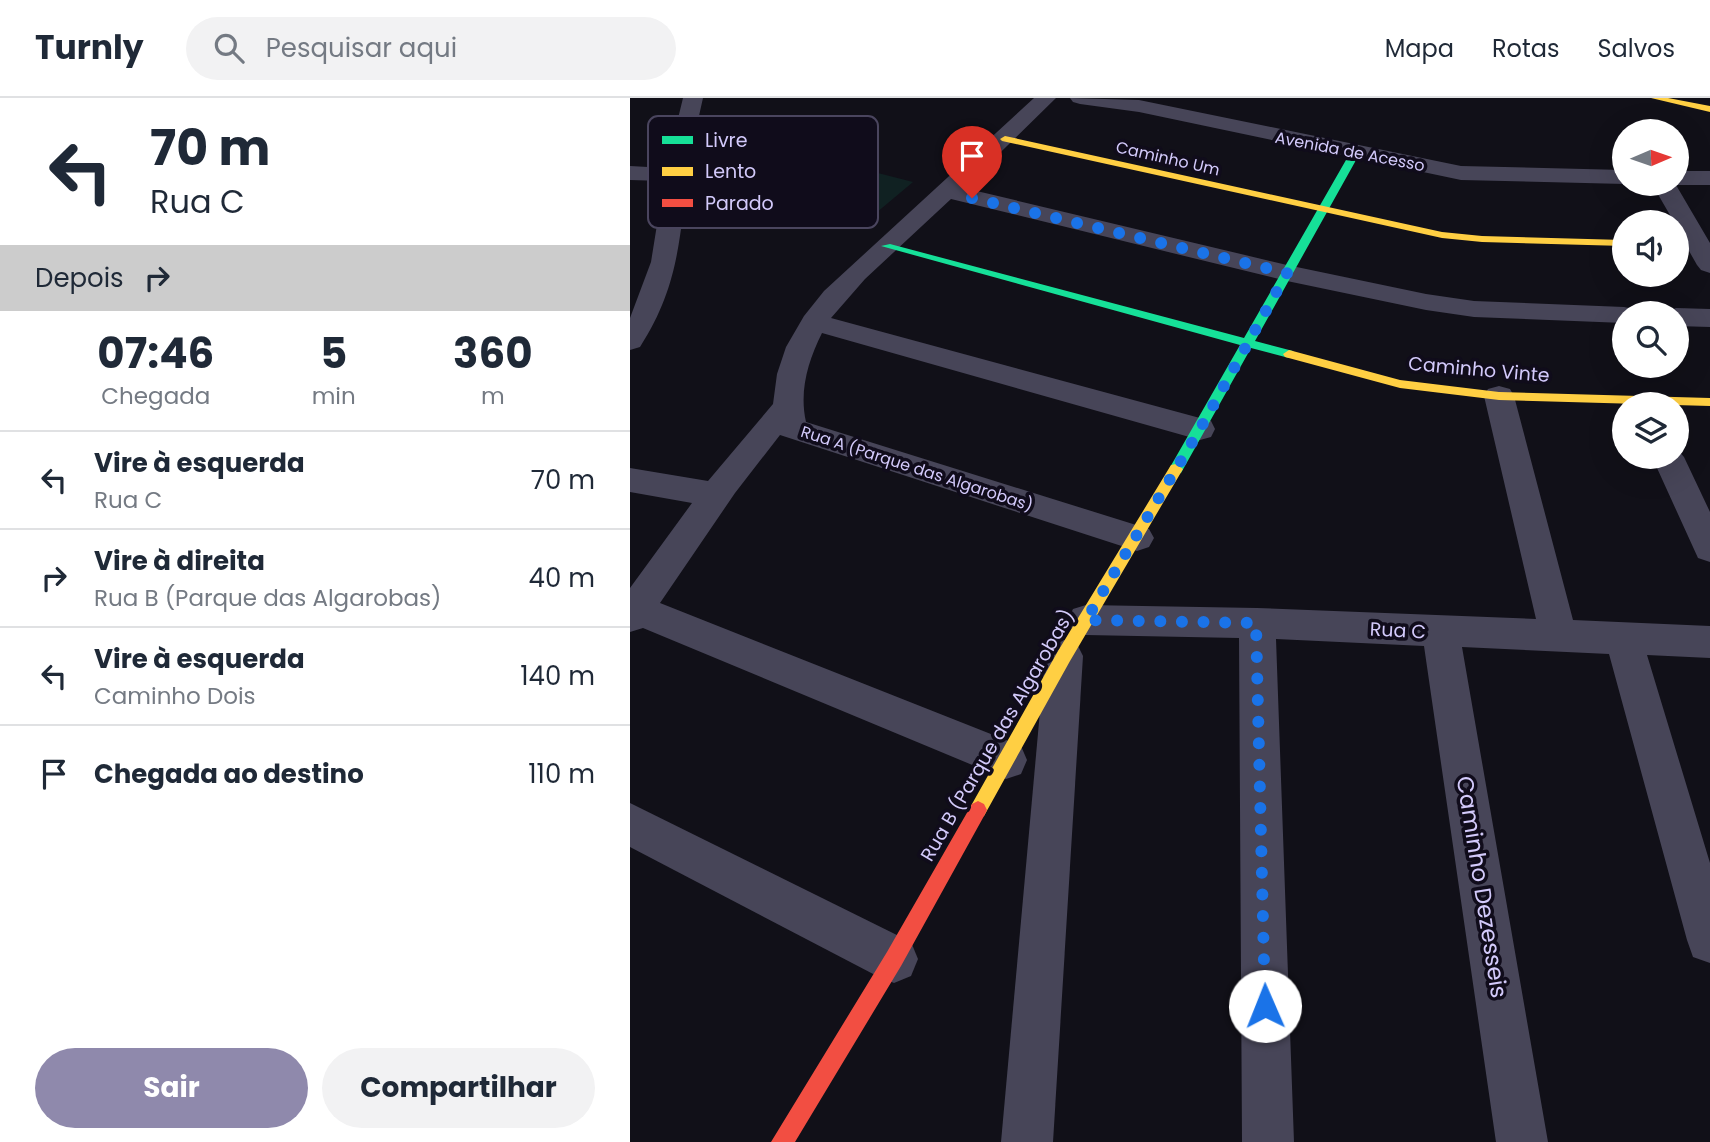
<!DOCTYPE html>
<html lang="pt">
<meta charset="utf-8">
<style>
:root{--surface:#fff;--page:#f2f2f3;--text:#1f2937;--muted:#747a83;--line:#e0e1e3;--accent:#8f89ac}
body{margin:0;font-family:Poppins,sans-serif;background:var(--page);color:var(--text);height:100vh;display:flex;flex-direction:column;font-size:26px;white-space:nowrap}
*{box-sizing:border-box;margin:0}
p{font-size:23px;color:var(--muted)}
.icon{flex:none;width:38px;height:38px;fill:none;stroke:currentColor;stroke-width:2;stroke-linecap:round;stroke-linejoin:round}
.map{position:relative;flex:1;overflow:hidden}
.panel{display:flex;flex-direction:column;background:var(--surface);width:630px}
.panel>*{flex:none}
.hud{background:#fff;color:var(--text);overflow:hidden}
.needle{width:46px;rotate:88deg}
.fabs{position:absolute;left:982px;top:21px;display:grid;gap:14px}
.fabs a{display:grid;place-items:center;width:77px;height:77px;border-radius:50%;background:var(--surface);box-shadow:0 7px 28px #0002;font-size:35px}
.pin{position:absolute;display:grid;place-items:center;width:60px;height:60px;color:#fff;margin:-72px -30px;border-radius:50% 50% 50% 0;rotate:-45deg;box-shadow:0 0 7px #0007}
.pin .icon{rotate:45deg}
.me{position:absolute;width:77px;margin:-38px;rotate:359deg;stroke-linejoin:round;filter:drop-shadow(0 0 5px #0008)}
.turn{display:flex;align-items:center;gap:24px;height:147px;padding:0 35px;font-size:32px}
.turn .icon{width:91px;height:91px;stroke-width:2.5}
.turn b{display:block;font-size:49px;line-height:60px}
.then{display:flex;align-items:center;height:66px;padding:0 35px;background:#0003;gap:14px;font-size:26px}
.eta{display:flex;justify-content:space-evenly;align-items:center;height:119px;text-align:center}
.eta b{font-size:42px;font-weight:700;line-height:49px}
.cta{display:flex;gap:14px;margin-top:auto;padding:14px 35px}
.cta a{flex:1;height:80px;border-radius:42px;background:var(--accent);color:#fff;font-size:28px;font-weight:700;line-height:80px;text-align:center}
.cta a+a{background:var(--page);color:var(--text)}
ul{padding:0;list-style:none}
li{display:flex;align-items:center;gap:21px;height:98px;padding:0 35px;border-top:2px solid var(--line)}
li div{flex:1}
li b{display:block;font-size:26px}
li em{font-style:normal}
header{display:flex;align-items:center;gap:42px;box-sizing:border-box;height:98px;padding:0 35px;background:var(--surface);border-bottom:2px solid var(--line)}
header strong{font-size:33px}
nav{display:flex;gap:38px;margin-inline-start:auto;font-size:24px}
.search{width:490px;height:63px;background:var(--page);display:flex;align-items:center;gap:18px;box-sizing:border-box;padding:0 24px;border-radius:38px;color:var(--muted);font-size:26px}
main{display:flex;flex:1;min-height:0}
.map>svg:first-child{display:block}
.green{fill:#102122}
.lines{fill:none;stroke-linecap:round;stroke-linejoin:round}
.street{fill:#474558;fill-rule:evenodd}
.fast{fill:#16e098;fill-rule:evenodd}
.slow{fill:#ffcf43;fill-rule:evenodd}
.jam{fill:#f24e42;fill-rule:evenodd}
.route{stroke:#1a73e8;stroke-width:12;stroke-dasharray:0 21.6}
.labels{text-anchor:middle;stroke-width:7;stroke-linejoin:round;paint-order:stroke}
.far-street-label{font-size:16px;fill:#d3cafb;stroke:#100c1b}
.street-label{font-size:19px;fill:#d3cafb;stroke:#100c1b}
.near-street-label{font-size:23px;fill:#d3cafb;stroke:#100c1b}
.key{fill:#100c1b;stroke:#4a455e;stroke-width:2}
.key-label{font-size:19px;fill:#d3cafb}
</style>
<header>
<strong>Turnly</strong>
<div class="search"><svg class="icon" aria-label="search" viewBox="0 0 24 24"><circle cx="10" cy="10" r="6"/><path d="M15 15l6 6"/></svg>Pesquisar aqui</div>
<nav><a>Mapa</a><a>Rotas</a><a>Salvos</a></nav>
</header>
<main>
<section class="panel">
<div class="hud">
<div class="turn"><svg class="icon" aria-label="left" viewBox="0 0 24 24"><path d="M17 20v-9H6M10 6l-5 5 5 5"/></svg><div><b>70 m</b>Rua C</div></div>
<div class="then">Depois<svg class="icon" aria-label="right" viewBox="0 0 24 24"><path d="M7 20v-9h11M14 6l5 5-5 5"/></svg></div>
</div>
<div class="eta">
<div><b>07:46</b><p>Chegada</p></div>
<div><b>5</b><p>min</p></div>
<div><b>360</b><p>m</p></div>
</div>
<ul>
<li><svg class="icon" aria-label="left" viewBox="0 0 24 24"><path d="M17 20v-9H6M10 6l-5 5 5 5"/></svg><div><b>Vire à esquerda</b><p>Rua C</p></div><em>70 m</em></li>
<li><svg class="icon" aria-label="right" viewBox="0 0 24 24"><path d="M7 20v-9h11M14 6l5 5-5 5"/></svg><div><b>Vire à direita</b><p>Rua B (Parque das Algarobas)</p></div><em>40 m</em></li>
<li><svg class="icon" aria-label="left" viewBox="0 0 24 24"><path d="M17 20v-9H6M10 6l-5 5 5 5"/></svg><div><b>Vire à esquerda</b><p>Caminho Dois</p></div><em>140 m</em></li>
<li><svg class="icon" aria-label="arrive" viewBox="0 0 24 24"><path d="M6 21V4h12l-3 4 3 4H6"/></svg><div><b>Chegada ao destino</b></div><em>110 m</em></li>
</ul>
<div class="cta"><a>Sair</a><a>Compartilhar</a></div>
</section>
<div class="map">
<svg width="1080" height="1044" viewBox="0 0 1080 1044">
<rect width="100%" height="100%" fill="#111018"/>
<polygon class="green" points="205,64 283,84 246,115 165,93"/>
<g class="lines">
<g class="street">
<path d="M 53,0 L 73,0 C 68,23 62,46 59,69 C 49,139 50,187 10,249 L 0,252 L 0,220 L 21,164 L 34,83 L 0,82 L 0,68 L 36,70 Z"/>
<path d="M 404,0 L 426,0 L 334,90 L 657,167 L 796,196 L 844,203 L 994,209 L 1004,211 L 1006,215 L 994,215 L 994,225 L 844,219 L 796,212 L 657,183 L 321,101 L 235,181 L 201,220 L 581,323 L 585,331 L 581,339 L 570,342 L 192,235 C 178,263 169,293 176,324 L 519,431 L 524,440 L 519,449 L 507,453 L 150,337 L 105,395 L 30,505 L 391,648 L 397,662 L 391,676 L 376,681 L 13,530 L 0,534 L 0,490 L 62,405 L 0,394 L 0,370 L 78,383 L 143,306 L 147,276 L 156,249 L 174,218 L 194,193 Z"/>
<polygon points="440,0 509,2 831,68 994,72 995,86 831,82 509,14 450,6 443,4"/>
<polygon points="1046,73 1080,73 1080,87 1046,87 1080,145 1080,175 1071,172 1067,167 1046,130 1046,124 1044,124 1022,86 1046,86"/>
<polygon points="1046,210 1080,211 1080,229 1046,228 1046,215 1035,215"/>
<polygon points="869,288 880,291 884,298 943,522 1080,528 1080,560 1017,557 1080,765 1080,865 1063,859 1057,842 979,556 832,549 918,1044 866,1044 794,548 646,541 664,1044 612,1044 609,540 456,537 443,533 438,522 443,511 456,507 627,510 906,521 854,298 858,291"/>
<polygon points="1046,350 1054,359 1080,414 1080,464 1068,460 1022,359 1046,359"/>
<polygon points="434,542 447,546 453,558 423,1044 371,1044 415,558 421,546"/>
<polygon points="0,705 281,844 288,861 281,878 264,885 247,878 0,749"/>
</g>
<polygon class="fast" points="725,52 730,55 625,243 663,253 665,256 659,260 621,250 551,375 546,376 539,371 610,247 251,148 260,146 614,240 720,55"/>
<g class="slow">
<polygon points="1021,0 1038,0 1080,8 1080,14"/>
<polygon points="375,38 812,134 852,138 994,142 994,148 852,144 812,140 372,43 370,41"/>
<polygon points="659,252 770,282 869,294 1080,300 1080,308 869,302 770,290 655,259 653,256"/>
<polygon points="546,366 553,371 440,563 354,718 348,721 342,718 339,712 342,706 428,553 541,367"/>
</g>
<polygon class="jam" points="348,703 354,706 357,712 354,718 271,868 165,1044 141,1044 257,854 342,706"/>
</g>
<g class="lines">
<polyline class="route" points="342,100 657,175 570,331 456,522 626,525 635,908"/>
</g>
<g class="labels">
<g class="far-street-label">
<text transform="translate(720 53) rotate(11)" y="6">Avenida de Acesso</text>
<text transform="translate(538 60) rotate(13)" y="6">Caminho Um</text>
<text transform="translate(287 370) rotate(18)" y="6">Rua A (Parque das Algarobas)</text>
</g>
<g class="street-label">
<text transform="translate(849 271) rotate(5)" y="7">Caminho Vinte</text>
<text transform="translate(768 532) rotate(3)" y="7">Rua C</text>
<text transform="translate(367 637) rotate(-60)" y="7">Rua B (Parque das Algarobas)</text>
</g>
<g class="near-street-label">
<text transform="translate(852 789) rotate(81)" y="8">Caminho Dezesseis</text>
</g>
</g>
<rect x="18" y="18" width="230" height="112" rx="10" class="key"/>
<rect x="32" y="38" width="31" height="8" fill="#16e098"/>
<rect x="32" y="69" width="31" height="9" fill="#ffcf43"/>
<rect x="32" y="101" width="31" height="8" fill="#f24e42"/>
<g class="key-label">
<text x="75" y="49">Livre</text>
<text x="75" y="80">Lento</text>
<text x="75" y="112">Parado</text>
</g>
</svg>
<div class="fabs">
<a><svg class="needle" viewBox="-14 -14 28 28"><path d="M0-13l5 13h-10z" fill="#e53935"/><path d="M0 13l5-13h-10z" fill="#747a83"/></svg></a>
<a><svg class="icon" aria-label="sound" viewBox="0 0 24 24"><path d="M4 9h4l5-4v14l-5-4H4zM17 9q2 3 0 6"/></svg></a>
<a><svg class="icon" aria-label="search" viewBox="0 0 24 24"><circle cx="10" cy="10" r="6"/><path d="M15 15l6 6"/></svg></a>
<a><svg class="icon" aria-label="layers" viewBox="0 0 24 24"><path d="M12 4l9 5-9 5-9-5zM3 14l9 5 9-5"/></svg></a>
</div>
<div class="pin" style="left:342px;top:100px;background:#d93025"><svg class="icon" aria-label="arrive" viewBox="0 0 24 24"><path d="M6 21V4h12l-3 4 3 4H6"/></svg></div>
<svg class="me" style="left:635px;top:908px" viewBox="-20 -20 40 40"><circle r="19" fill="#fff"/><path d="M0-13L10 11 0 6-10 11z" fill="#1a73e8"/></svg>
</div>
</main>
